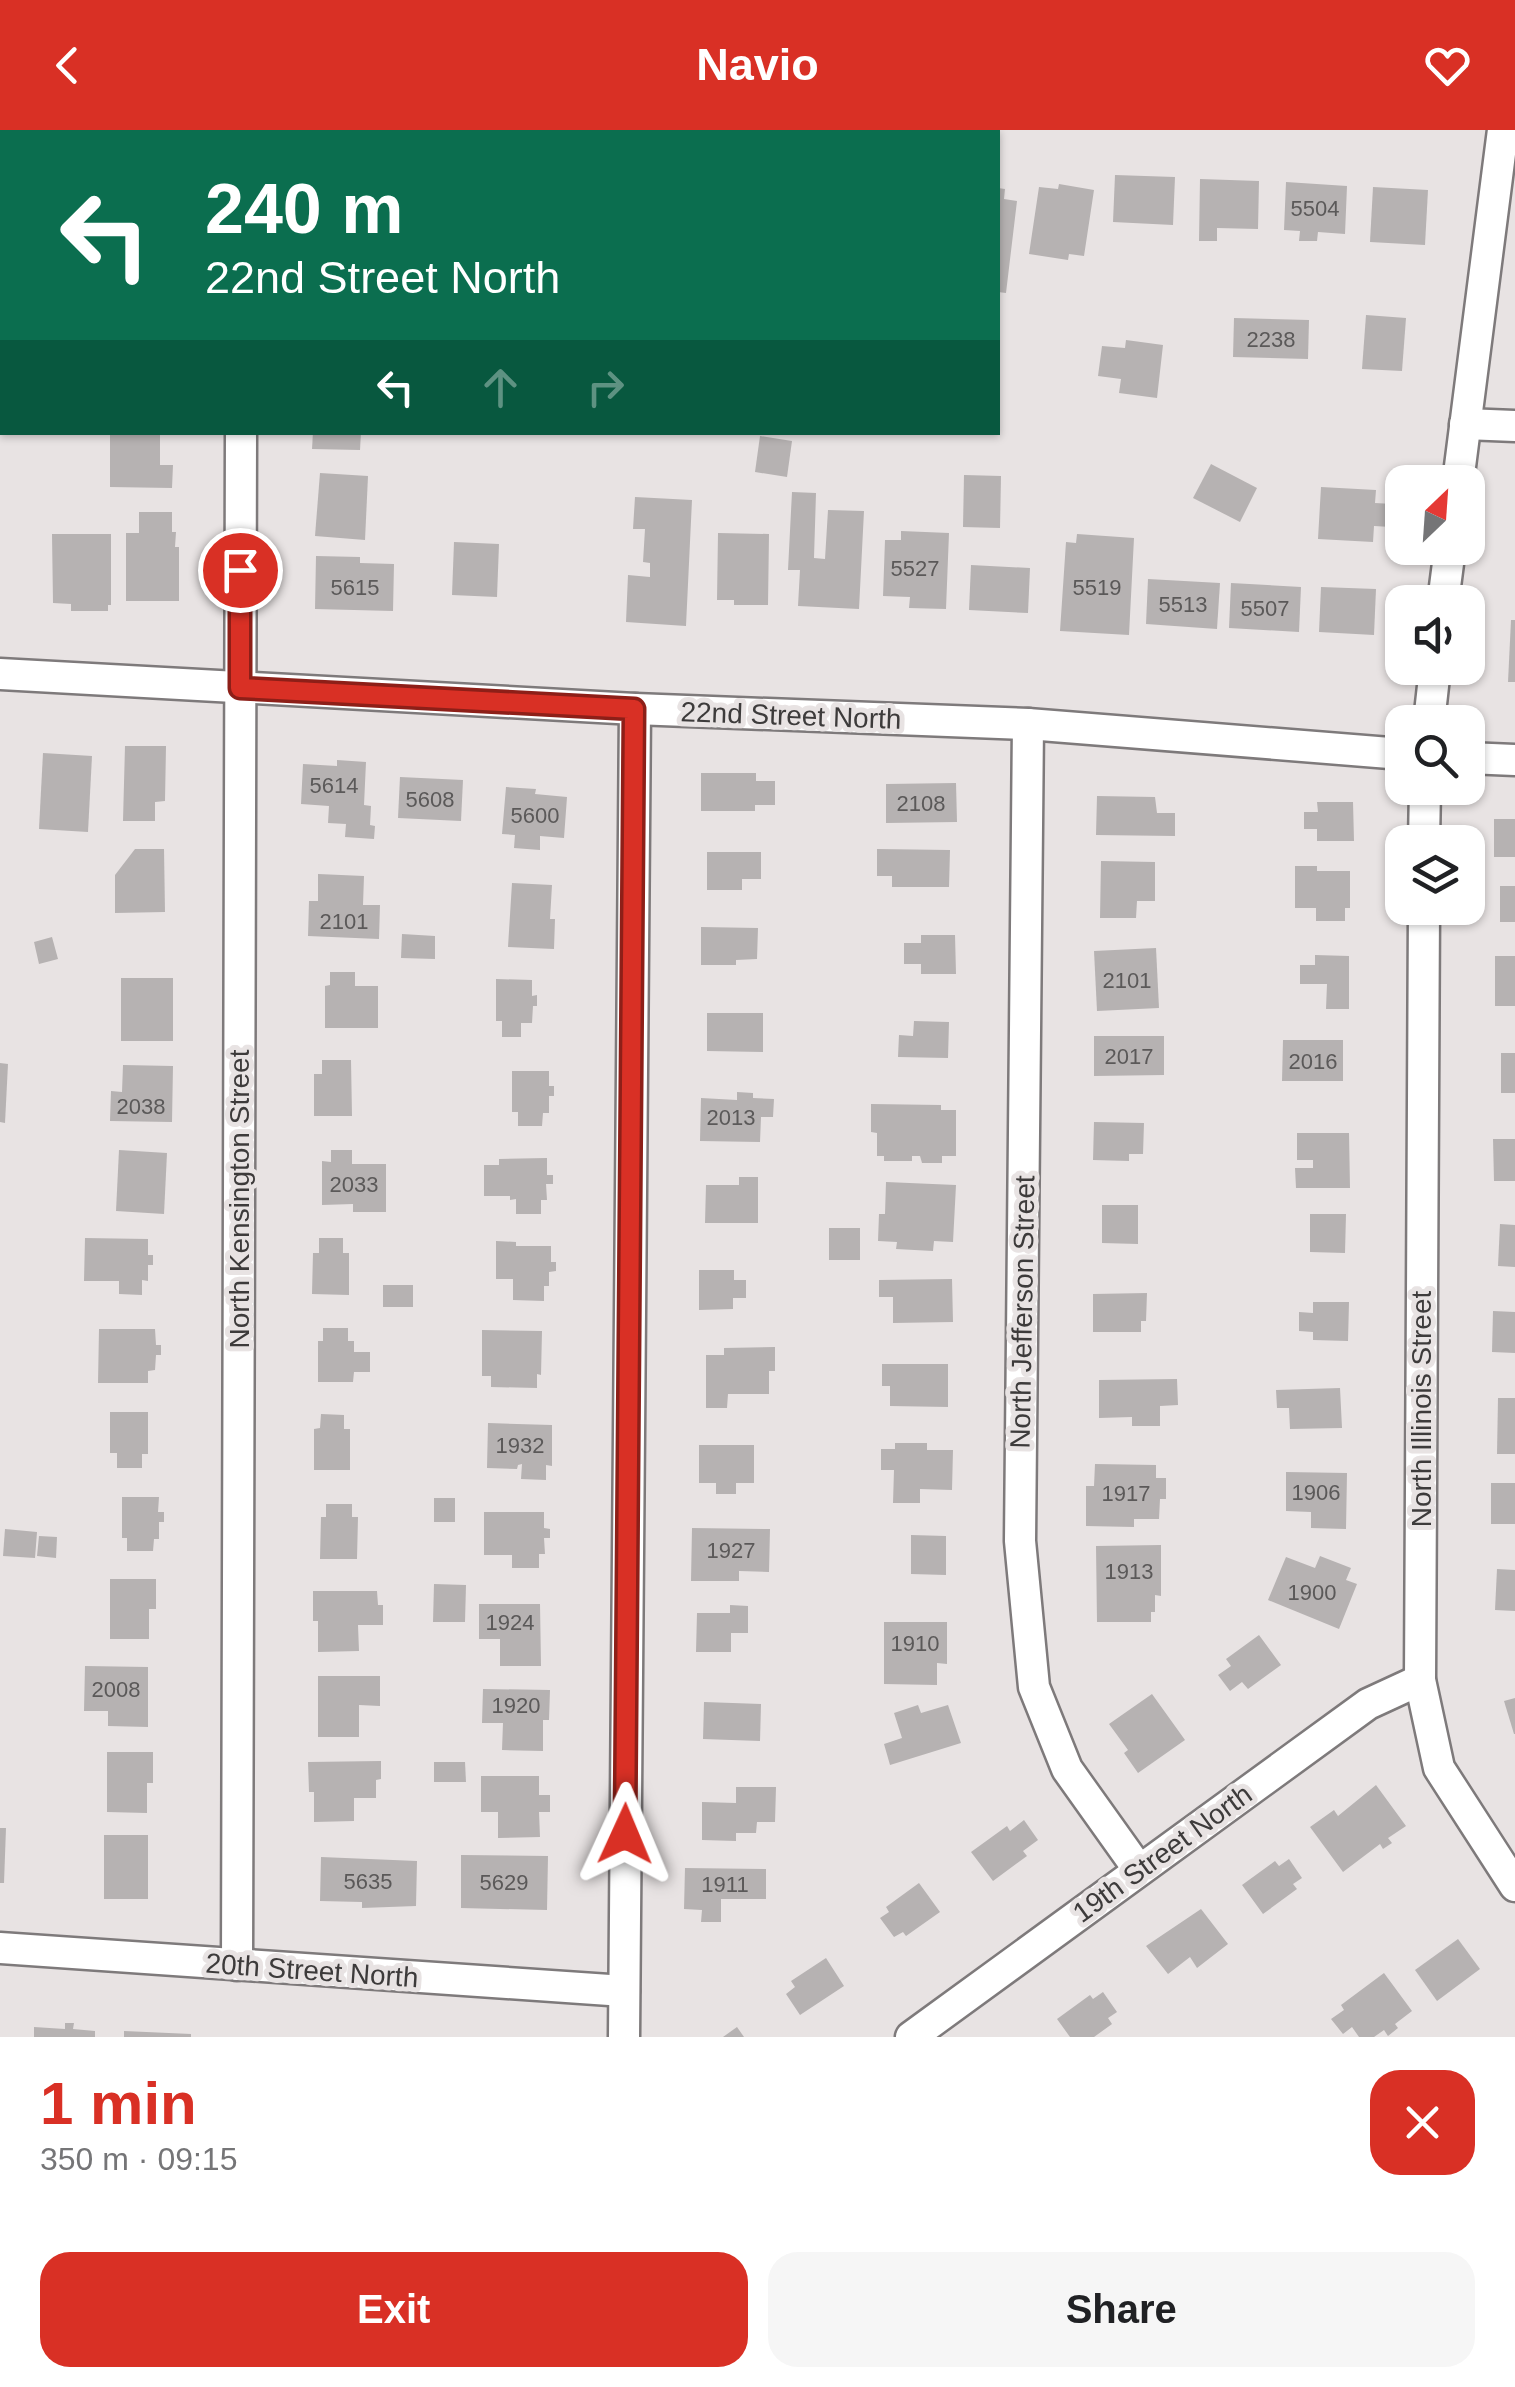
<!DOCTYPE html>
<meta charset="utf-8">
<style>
:root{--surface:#fff;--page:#f6f6f6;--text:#202124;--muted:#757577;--accent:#d93025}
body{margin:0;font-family:Arial,sans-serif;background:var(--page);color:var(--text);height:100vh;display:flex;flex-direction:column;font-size:38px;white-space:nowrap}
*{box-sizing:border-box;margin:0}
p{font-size:32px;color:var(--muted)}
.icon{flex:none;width:55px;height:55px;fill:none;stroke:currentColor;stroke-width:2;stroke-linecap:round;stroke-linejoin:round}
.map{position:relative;height:1907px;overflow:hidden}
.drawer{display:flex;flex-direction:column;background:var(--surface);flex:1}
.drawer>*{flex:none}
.banner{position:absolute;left:0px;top:0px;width:1000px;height:305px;box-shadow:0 2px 8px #0004;background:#0b6e4f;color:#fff;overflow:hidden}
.needle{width:65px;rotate:25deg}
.controls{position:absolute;left:1385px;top:335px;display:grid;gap:20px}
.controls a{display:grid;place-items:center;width:100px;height:100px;border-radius:20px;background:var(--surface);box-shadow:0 2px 8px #0004;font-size:50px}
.pin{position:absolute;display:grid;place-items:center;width:85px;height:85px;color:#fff;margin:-42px;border:5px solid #fff;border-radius:50%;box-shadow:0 2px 10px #0007}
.me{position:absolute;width:110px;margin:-55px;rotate:1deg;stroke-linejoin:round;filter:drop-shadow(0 0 8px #0008)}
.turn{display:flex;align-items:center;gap:35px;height:210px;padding:0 40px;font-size:45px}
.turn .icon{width:130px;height:130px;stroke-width:2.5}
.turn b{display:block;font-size:70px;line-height:85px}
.lanes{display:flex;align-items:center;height:95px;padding:0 40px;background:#0003;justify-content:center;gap:50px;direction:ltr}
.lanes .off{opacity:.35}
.round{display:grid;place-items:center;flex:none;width:105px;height:105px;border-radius:30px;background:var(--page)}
.head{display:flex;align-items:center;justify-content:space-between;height:170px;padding:0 40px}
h1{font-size:60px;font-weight:700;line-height:75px;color:var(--accent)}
.primary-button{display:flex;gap:20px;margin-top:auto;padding:20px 40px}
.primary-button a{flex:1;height:115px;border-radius:30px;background:var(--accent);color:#fff;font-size:40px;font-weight:700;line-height:115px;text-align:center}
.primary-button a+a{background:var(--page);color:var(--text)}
header{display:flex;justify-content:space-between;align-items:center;height:130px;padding:0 40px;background:var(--accent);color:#fff;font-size:45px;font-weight:700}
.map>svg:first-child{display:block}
.building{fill:#b6b2b2}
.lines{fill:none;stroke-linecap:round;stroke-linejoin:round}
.street-casing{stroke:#7e7a7b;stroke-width:35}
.street{stroke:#fff;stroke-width:30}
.route-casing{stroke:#8d1f18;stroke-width:25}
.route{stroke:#d93025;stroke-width:18}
.labels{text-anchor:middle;stroke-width:10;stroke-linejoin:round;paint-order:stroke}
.number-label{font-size:22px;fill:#5b5959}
.street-label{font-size:28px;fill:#3d3b3b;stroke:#e8e3e3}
</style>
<header><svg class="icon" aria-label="back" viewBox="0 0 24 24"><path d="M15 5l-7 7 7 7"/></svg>Navio<svg class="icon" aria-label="heart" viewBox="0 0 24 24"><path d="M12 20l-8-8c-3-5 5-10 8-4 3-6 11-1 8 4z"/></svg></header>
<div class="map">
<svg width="1515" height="1907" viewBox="0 0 1515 1907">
<rect width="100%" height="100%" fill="#e8e3e3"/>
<g class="building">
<polygon points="1115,45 1175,47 1173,95 1113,92"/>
<polygon points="1200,49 1259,51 1258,99 1217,98 1217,111 1199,111"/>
<polygon points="1286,52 1347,56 1345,104 1318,102 1317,111 1299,111 1300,101 1284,100"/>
<polygon points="1059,54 1094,60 1084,126 1069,124 1068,130 1029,124 1039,57 1058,59"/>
<polygon points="1373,57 1428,60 1425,115 1370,112"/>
<polygon points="998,58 1005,59 1004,69 1017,71 1006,163 998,162"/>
<polygon points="1366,185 1406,188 1402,241 1362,239"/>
<polygon points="1234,188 1309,190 1308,229 1233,227"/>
<polygon points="1126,210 1163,215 1157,268 1119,263 1121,249 1098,246 1102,216 1125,218"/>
<polygon points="313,302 361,302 360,320 312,319"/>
<polygon points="110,303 160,303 160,335 173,335 172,358 110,357"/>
<polygon points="760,306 792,311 787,347 755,342"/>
<polygon points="1211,334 1257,358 1240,392 1193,368"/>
<polygon points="320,343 368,346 365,410 315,406"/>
<polygon points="964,345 1001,346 1000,398 963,397"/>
<polygon points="1321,357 1376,360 1375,373 1393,374 1391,397 1374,396 1373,412 1318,409"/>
<polygon points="792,362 816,363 814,428 825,429 828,380 864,381 859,479 798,476 800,440 788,440"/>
<polygon points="635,367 692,370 686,496 626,492 628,445 650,447 650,433 643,432 645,399 633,399"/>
<polygon points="139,382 172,382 172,402 176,402 175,417 179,417 179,471 126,471 126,403 139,403"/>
<polygon points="901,401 949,403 946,479 909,478 910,467 883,466 885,410 901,410"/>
<polygon points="718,403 769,404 768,475 734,475 734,470 717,470"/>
<polygon points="52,404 111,404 111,475 108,475 108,481 71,481 71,474 53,473"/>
<polygon points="1077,404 1134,408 1129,505 1060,501 1066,412 1076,413"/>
<polygon points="454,412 499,414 497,467 452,465"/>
<polygon points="316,426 360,427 360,433 394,434 393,481 315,479"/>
<polygon points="971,435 1030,438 1028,483 969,480"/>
<polygon points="1148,449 1220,453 1217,499 1146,494"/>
<polygon points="1231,453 1301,457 1299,502 1229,498"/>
<polygon points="1321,457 1376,459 1374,505 1319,502"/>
<polygon points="1511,490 1515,490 1515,552 1508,552"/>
<polygon points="125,616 166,616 165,671 155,672 155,691 123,691"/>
<polygon points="43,623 92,626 88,702 39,699"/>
<polygon points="337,630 366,632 364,675 371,676 370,695 375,696 374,709 345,707 346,694 328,693 329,676 301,674 303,634 337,636"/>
<polygon points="701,643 756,643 756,651 775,651 775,675 755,675 755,681 701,681"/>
<polygon points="400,647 463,650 461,691 398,688"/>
<polygon points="956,653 957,692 886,693 886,654"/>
<polygon points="506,657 536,659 535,664 567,667 564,708 540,706 540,720 514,718 515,705 502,704"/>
<polygon points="1097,666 1155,667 1157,683 1175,683 1175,706 1096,705"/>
<polygon points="1317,672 1353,672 1354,711 1317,711 1317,699 1304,699 1304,682 1318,682"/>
<rect x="1494" y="689" width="21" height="38"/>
<polygon points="135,719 164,719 165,782 115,783 115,745"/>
<polygon points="877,719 950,720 949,757 892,757 892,746 877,746"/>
<polygon points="707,722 761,722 761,749 742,749 742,760 707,760"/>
<polygon points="1101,731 1155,732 1155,771 1137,771 1136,788 1100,788"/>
<polygon points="1295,736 1317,736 1317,741 1350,741 1350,778 1345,778 1345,791 1316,791 1316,778 1295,778"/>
<polygon points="318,744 364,746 363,775 380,775 379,809 308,806 309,771 318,771"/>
<polygon points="512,753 552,755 550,789 555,789 554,819 508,817"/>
<rect x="1500" y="756" width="15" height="36"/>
<polygon points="701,797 758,798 757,829 736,830 736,835 701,835"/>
<polygon points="402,804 435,806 435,829 401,828"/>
<polygon points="921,805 955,805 956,844 921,844 921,834 904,834 904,813 921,813"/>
<polygon points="52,807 58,829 39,834 34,812"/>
<polygon points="1156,818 1159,878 1097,881 1094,821"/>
<polygon points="1315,825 1349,826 1349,879 1326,879 1327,854 1300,854 1300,835 1315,835"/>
<rect x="1495" y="826" width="20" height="50"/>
<polygon points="330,842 355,842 355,856 378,856 378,898 325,898 325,856 330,855"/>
<rect x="121" y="848" width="52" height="63"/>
<polygon points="496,849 532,850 532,866 537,865 537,876 533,876 532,893 521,893 521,907 502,907 502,891 496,891"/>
<polygon points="707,883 763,883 763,922 707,921"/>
<polygon points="914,891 949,892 948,928 898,927 899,905 913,906"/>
<polygon points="1094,906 1164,906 1164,945 1094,946"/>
<polygon points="1283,910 1343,910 1343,951 1282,951"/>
<rect x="1501" y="923" width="14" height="40"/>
<polygon points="322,930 351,930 352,986 314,986 314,944 322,944"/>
<polygon points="0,933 8,934 5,993 0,992"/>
<polygon points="123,935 173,936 172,992 110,991 111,961 122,962"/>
<polygon points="512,941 549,941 549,956 554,956 554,966 549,966 549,983 543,983 542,996 518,996 518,982 512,982"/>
<polygon points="737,962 753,963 753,968 774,969 773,987 761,987 760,1012 700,1011 701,968 737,970"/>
<polygon points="871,974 941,975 941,980 956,980 956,1026 942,1026 942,1033 922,1033 920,1026 912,1026 912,1031 884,1031 884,1026 877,1026 877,1003 871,1002"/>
<polygon points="1094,992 1144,993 1143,1024 1129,1024 1129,1031 1093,1030"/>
<polygon points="1297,1003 1349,1003 1350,1058 1296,1058 1295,1038 1313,1038 1313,1030 1297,1030"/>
<polygon points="1493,1009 1515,1009 1515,1051 1494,1051"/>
<polygon points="119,1020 167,1023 164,1084 116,1081"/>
<polygon points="331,1020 352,1020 352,1034 386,1034 386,1082 353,1082 353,1074 322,1075 322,1031 331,1032"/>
<polygon points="547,1028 547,1045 553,1045 553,1054 546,1054 547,1070 541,1070 541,1084 516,1084 516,1069 510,1070 510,1066 484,1066 484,1035 499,1035 499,1029"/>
<polygon points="739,1047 758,1047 758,1093 705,1093 706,1055 739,1055"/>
<polygon points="886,1052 956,1055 953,1112 934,1111 933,1121 896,1119 897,1112 878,1111 879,1084 885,1084"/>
<polygon points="1102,1075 1138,1075 1138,1114 1102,1113"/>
<polygon points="1310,1084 1346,1084 1345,1123 1310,1122"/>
<polygon points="1500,1094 1515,1095 1515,1137 1498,1136"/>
<rect x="829" y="1098" width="31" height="32"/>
<polygon points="85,1108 148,1109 148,1125 153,1125 153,1135 148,1135 148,1151 142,1150 142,1165 119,1164 119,1151 84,1151"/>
<polygon points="319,1108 343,1108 343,1123 349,1123 349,1165 312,1164 313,1123 319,1123"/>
<polygon points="496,1111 516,1112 516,1116 551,1116 551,1132 556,1132 556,1141 549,1142 549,1156 544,1156 544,1171 513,1170 513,1149 496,1149"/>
<polygon points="699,1140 734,1140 734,1150 746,1150 746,1168 733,1168 733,1179 699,1180"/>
<polygon points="952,1149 953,1192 893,1193 893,1167 879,1167 879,1150"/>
<rect x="383" y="1155" width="30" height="22"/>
<polygon points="1147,1163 1146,1191 1141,1191 1141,1202 1093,1202 1093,1164"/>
<polygon points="1313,1172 1349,1172 1348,1211 1313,1210 1313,1202 1299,1201 1299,1182 1313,1183"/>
<polygon points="1493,1181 1515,1182 1515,1223 1492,1222"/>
<polygon points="323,1198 348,1198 348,1211 354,1211 354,1222 370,1222 370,1242 354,1242 353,1252 318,1252 318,1211 323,1211"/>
<polygon points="99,1199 155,1199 156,1215 161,1215 161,1225 156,1225 155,1240 148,1241 148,1253 98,1253"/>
<polygon points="482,1200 542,1201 541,1245 537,1244 537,1258 491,1257 491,1246 482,1246"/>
<polygon points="775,1217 775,1241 769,1241 769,1264 728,1264 727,1278 706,1278 706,1225 724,1225 724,1218"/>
<polygon points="882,1234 948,1234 948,1277 890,1276 890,1256 882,1256"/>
<polygon points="1177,1249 1178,1275 1160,1276 1160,1296 1132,1296 1132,1287 1099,1288 1099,1250"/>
<polygon points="1340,1258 1342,1298 1290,1299 1289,1278 1277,1278 1276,1260"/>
<polygon points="1498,1268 1515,1268 1515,1324 1497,1324"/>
<polygon points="110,1282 148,1282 148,1324 142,1324 142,1338 117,1338 117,1323 110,1323"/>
<polygon points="321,1284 344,1285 344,1299 350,1299 350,1340 314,1340 314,1299 320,1298"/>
<polygon points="488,1293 552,1295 552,1336 546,1335 546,1350 521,1349 522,1334 518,1335 517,1339 487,1338"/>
<polygon points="895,1313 927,1313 927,1320 953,1320 952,1360 920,1359 920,1373 893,1373 894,1340 881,1340 881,1319 895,1319"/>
<polygon points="699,1315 754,1315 754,1353 736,1353 736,1364 716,1364 716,1353 699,1353"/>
<polygon points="1095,1334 1156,1335 1156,1348 1166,1348 1166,1369 1160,1369 1159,1389 1134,1389 1134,1397 1086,1396 1086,1356 1094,1356"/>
<polygon points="1286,1342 1347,1343 1346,1399 1311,1398 1311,1382 1286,1381"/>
<rect x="1491" y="1353" width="24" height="41"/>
<polygon points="122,1367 159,1367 158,1382 164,1382 164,1392 159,1392 159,1409 154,1409 153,1421 127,1421 127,1408 122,1408"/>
<rect x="434" y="1368" width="21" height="24"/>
<polygon points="326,1374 352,1374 352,1387 358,1387 357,1429 320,1429 321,1387 326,1387"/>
<polygon points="484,1382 544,1382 544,1398 550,1399 550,1408 544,1408 545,1424 539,1424 539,1438 512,1438 512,1425 484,1425"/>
<polygon points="692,1398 770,1399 769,1442 739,1441 739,1451 691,1451"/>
<polygon points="5,1399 37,1402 35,1428 3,1426"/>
<polygon points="911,1405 946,1406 946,1445 911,1444"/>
<polygon points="39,1406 57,1407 56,1428 37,1426"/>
<polygon points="1161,1415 1161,1466 1155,1465 1155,1482 1151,1482 1151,1492 1097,1492 1096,1416"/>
<polygon points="1320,1426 1351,1438 1346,1450 1357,1454 1339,1499 1268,1470 1286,1427 1315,1438"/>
<polygon points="1497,1439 1515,1440 1515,1481 1495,1480"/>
<polygon points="110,1449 156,1449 156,1479 149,1479 149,1509 110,1509"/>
<polygon points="434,1454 466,1455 465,1492 433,1492"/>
<polygon points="313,1461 377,1461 378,1475 383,1475 383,1495 358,1495 359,1521 318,1522 318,1491 313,1491"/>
<polygon points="479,1474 540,1474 541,1536 500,1536 500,1509 479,1509"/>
<polygon points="730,1475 748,1476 748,1503 731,1503 731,1522 696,1522 697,1483 730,1483"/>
<polygon points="884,1492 947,1492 947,1534 937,1533 937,1555 884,1554"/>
<polygon points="1259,1505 1281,1535 1248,1559 1242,1552 1230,1561 1218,1545 1231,1536 1226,1529"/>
<polygon points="85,1536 148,1537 148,1597 108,1596 108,1581 84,1581"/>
<polygon points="318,1546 380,1546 380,1576 359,1575 359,1607 318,1607"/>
<polygon points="483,1559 550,1560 549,1590 543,1590 543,1621 502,1620 503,1593 482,1593"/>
<polygon points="1152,1564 1185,1610 1138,1643 1124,1623 1128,1620 1109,1594"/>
<polygon points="1515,1568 1515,1604 1514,1604 1504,1571"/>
<polygon points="704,1572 761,1574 760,1611 703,1609"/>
<polygon points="918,1575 921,1583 948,1575 961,1613 890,1635 884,1614 902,1608 894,1583"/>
<polygon points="107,1622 153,1622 153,1653 147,1653 147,1683 107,1682"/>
<polygon points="381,1631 381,1649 376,1650 376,1668 354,1668 354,1691 314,1692 314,1662 309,1662 308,1632"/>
<polygon points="434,1632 465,1632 466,1652 434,1652"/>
<polygon points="481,1646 539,1646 539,1665 550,1665 550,1682 539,1682 540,1707 498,1708 498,1682 481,1682"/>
<polygon points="1376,1655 1406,1696 1388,1708 1392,1713 1383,1719 1380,1714 1343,1742 1310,1697 1334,1680 1338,1686"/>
<polygon points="736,1657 776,1657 775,1692 757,1692 756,1703 736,1703 736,1711 702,1710 702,1672 736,1673"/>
<polygon points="1024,1690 1038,1710 1023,1721 1027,1726 993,1751 971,1722 1007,1696 1010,1701"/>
<polygon points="0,1698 6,1698 4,1753 0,1753"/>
<rect x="104" y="1705" width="44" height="64"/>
<polygon points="461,1725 548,1726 547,1780 461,1778"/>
<polygon points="321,1727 417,1731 416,1776 362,1778 362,1772 320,1771"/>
<polygon points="1289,1729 1302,1748 1293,1754 1297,1759 1263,1784 1242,1755 1275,1731 1279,1736"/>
<polygon points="685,1738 766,1739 766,1769 721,1769 721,1792 701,1792 702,1780 684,1779"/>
<polygon points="919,1753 940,1782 906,1806 903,1802 894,1807 880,1788 889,1782 886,1777"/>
<polygon points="1201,1779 1228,1814 1197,1838 1190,1827 1168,1844 1146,1816"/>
<polygon points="1458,1809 1480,1839 1437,1871 1415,1840"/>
<polygon points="826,1828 844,1856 800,1885 786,1864 795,1857 791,1851"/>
<polygon points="1384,1843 1412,1881 1395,1894 1398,1898 1388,1906 1384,1900 1374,1907 1359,1907 1352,1897 1343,1904 1331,1889 1344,1880 1341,1875"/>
<polygon points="1103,1862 1117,1882 1108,1888 1112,1894 1094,1907 1070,1907 1057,1889 1090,1865 1093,1869"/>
<polygon points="65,1893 74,1893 73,1899 95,1901 95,1907 34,1907 34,1897 65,1899"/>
<polygon points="737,1897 744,1907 723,1907"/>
<polygon points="124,1901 191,1904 191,1907 124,1907"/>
</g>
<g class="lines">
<g class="street-casing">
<g id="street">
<polyline points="243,2 243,0"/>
<polyline points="1465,294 1515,296"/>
<polyline points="1458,352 1503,0"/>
<polyline points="1443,472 1450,418"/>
<polyline points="0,544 635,579 1028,594 1402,624"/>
<polyline points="1429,592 1435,538"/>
<polyline points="1028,594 1020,1411 1034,1557 1067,1639 1139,1740"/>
<polyline points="1468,628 1515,630"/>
<polyline points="1424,712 1425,658"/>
<polyline points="1424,778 1420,1550 1439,1638 1515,1756"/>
<polyline points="0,1818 624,1861"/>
<polyline points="237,1835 241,302"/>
<polyline points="624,1907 635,579"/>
<polyline points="911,1907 1368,1574 1420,1550"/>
</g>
</g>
<use href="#street" class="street"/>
</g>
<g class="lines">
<g class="route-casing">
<polyline id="route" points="240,440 240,558 634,579 625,1704"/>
</g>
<use href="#route" class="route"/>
</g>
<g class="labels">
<g class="number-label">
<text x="1315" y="86">5504</text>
<text x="1271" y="217">2238</text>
<text x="915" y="446">5527</text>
<text x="355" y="465">5615</text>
<text x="1097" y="465">5519</text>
<text x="1183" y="482">5513</text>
<text x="1265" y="486">5507</text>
<text x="334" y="663">5614</text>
<text x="430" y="677">5608</text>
<text x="921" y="681">2108</text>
<text x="535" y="693">5600</text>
<text x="344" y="799">2101</text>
<text x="1127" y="858">2101</text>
<text x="1129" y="934">2017</text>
<text x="1313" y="939">2016</text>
<text x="141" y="984">2038</text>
<text x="731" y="995">2013</text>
<text x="354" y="1062">2033</text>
<text x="520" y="1323">1932</text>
<text x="1316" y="1370">1906</text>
<text x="1126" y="1371">1917</text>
<text x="731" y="1428">1927</text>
<text x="1129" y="1449">1913</text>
<text x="1312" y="1470">1900</text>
<text x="510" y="1500">1924</text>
<text x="915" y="1521">1910</text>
<text x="116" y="1567">2008</text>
<text x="516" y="1583">1920</text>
<text x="368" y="1759">5635</text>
<text x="504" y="1760">5629</text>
<text x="725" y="1762">1911</text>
</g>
<g class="street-label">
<text transform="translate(791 585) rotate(2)" y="10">22nd Street North</text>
<text transform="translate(239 1069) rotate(-90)" y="10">North Kensington Street</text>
<text transform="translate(1022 1182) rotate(-89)" y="10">North Jefferson Street</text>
<text transform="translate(1421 1279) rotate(-90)" y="10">North Illinois Street</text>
<text transform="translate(1162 1723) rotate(-36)" y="10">19th Street North</text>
<text transform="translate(312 1840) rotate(4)" y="10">20th Street North</text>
</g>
</g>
</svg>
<div class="controls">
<a><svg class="needle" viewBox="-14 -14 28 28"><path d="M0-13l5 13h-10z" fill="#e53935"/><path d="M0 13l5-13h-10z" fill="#757577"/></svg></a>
<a><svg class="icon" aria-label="sound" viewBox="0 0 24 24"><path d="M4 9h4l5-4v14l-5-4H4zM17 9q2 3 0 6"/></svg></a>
<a><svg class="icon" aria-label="search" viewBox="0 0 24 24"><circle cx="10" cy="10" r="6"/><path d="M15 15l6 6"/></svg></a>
<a><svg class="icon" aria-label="layers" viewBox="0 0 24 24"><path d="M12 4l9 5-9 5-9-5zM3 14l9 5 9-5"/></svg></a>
</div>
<div class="pin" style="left:240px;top:440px;background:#d93025"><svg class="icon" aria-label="arrive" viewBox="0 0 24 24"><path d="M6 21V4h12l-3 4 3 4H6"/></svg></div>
<svg class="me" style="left:625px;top:1704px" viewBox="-20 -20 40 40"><path d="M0-17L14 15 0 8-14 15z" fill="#d93025" stroke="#fff" stroke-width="4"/></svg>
<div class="banner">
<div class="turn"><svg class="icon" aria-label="left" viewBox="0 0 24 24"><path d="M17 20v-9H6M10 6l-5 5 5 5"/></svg><div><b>240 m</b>22nd Street North</div></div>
<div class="lanes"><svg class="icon" aria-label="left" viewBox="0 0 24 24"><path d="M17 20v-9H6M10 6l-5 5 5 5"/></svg><svg class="icon off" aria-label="ahead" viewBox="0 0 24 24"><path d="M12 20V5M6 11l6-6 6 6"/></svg><svg class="icon off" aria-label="right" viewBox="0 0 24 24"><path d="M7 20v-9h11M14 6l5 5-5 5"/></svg></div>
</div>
</div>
<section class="drawer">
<div class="head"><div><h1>1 min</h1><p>350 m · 09:15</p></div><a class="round" style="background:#d93025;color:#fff"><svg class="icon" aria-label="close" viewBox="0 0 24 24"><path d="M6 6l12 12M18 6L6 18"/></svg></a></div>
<div class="primary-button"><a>Exit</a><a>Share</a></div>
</section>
